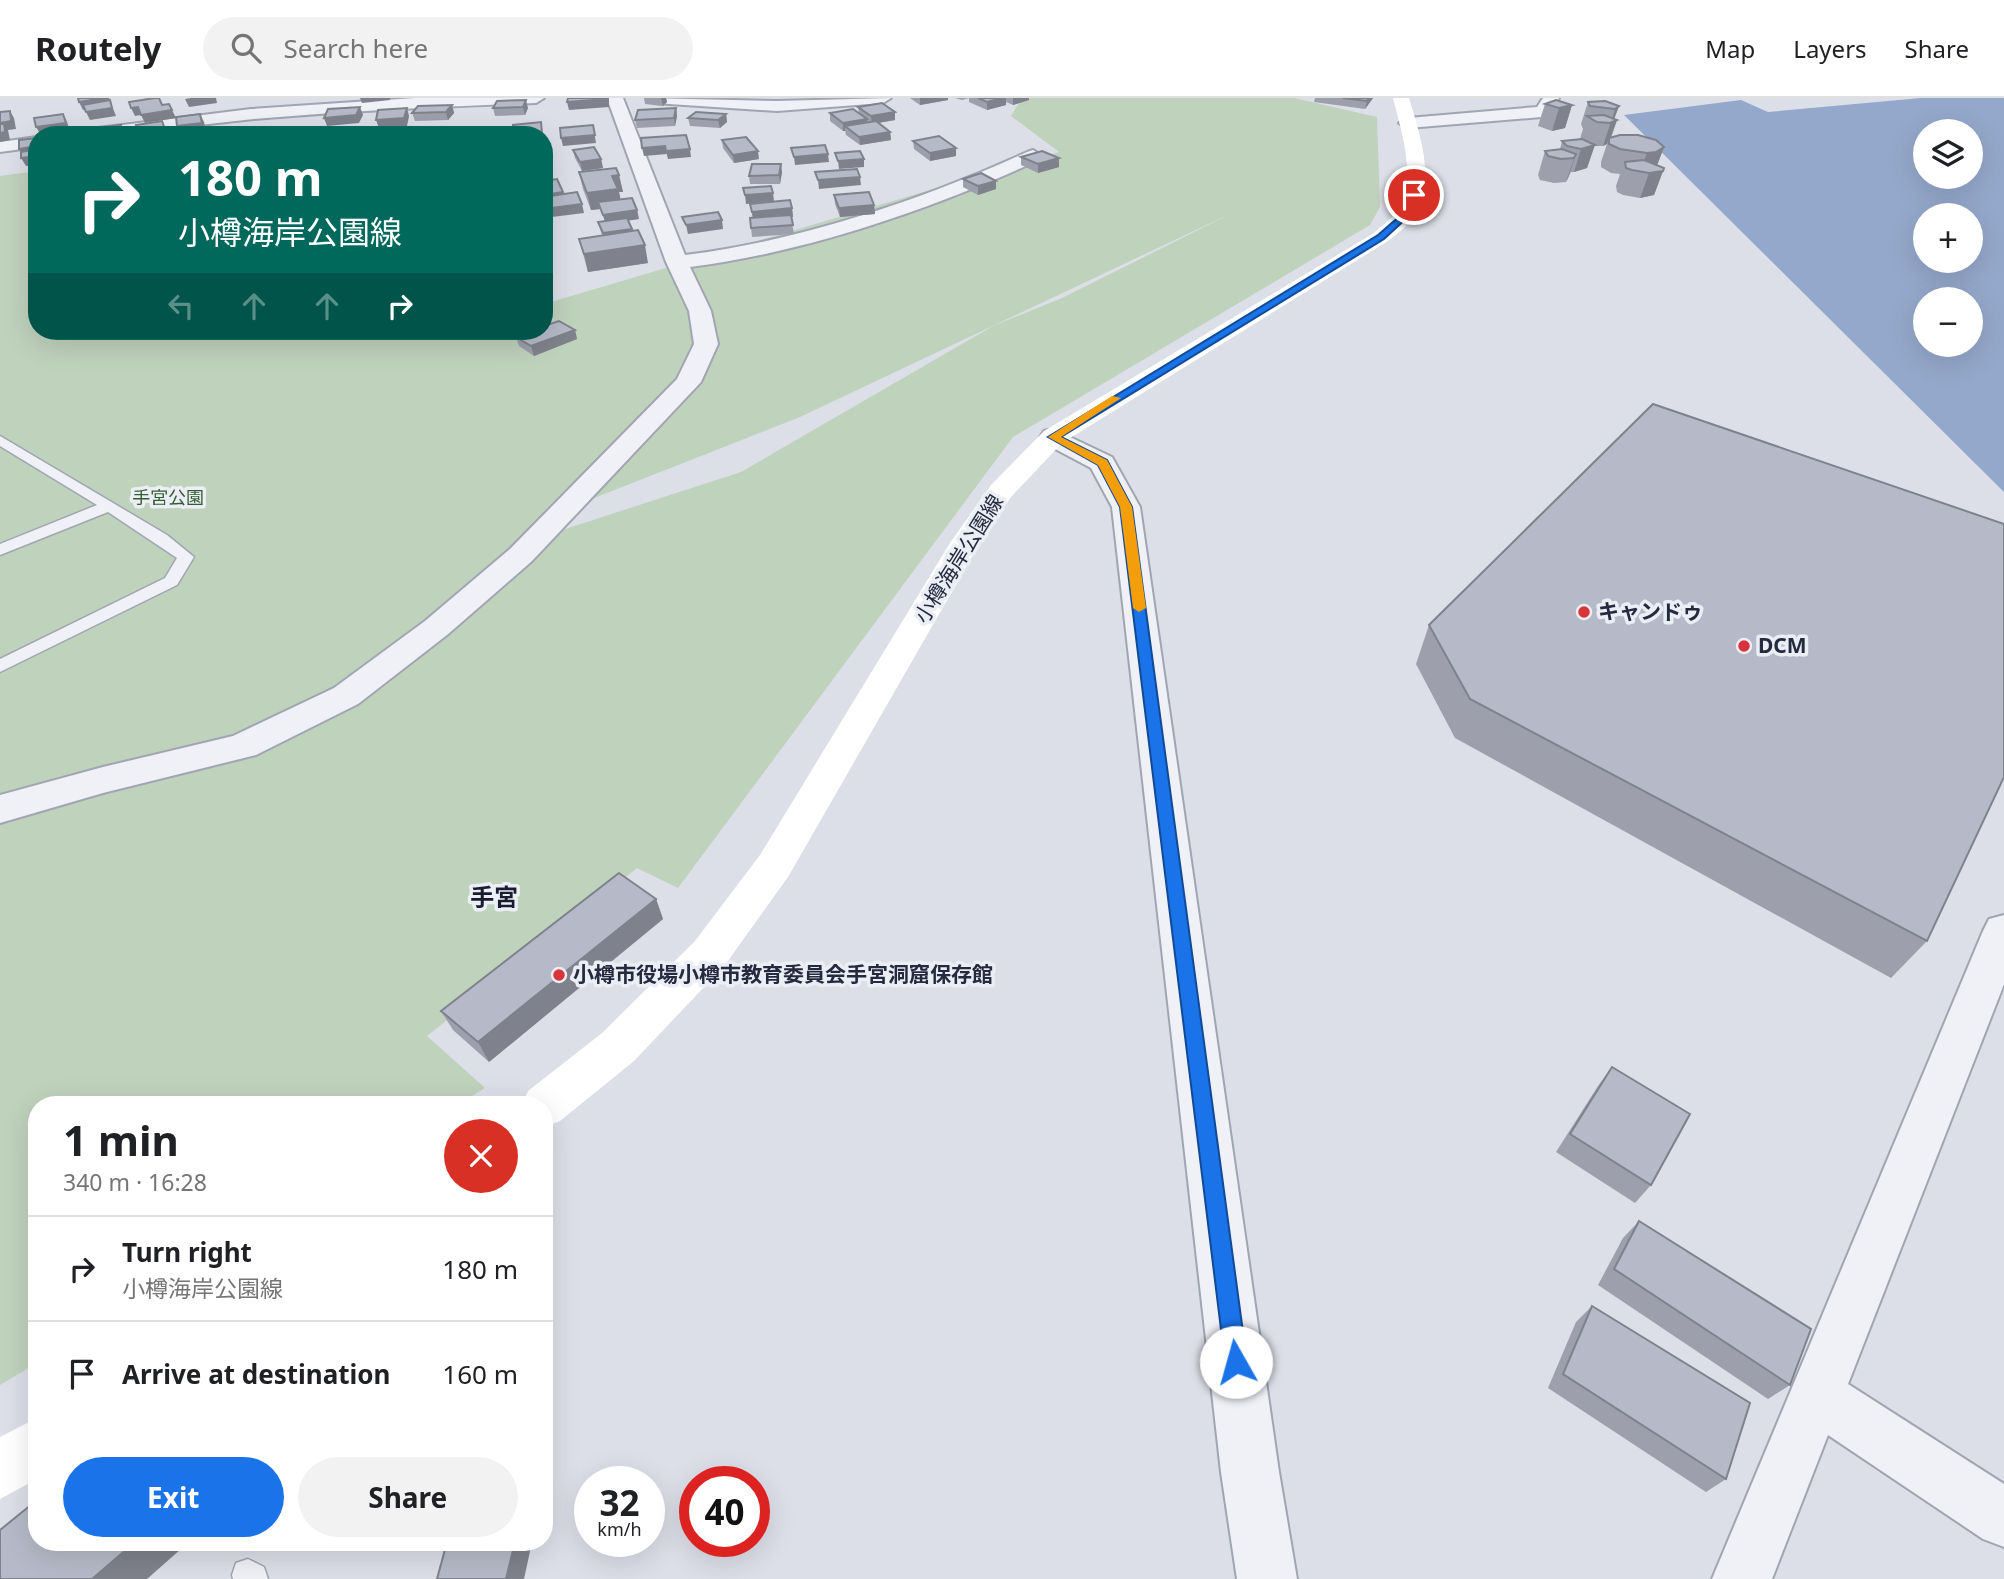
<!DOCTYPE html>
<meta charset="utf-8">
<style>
:root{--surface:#fff;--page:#f2f2f2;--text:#202124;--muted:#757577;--line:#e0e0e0;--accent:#1a73e8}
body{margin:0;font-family:"Noto Sans","Noto Sans JP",sans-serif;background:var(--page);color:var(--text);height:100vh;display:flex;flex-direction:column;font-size:26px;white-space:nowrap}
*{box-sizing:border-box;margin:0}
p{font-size:23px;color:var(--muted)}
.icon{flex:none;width:38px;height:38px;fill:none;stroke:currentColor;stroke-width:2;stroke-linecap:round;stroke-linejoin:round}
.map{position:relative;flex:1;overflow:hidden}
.panel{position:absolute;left:28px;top:998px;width:525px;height:455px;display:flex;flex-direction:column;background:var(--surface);border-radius:28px;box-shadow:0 7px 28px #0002}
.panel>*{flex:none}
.top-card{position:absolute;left:28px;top:28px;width:525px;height:214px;border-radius:28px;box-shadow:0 7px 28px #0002;background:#00695c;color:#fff;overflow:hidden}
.tools{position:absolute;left:1913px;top:21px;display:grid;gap:14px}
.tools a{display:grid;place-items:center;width:70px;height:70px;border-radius:50%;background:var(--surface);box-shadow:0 7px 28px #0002;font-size:35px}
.speed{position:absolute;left:574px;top:1368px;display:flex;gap:14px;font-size:35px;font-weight:700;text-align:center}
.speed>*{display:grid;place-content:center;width:91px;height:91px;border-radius:50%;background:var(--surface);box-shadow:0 7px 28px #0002;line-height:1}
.speed small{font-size:18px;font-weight:400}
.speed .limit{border:10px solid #d22;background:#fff;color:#111}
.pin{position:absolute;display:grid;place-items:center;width:60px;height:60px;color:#fff;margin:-30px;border:4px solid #fff;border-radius:50%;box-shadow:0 2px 7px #0007}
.me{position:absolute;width:77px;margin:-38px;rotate:353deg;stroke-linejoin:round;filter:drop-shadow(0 0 5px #0008)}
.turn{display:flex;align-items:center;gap:24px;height:147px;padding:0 35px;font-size:32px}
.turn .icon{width:91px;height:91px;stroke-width:2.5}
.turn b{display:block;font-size:49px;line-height:60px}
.lanes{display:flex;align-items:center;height:66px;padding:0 35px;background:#0003;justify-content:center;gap:35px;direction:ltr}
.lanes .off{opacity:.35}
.round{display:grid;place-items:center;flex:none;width:74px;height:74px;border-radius:37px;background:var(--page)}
.summary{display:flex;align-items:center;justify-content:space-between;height:119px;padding:0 35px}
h1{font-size:42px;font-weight:700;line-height:52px}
.action{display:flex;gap:14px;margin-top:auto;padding:14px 35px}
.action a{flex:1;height:80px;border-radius:42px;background:var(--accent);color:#fff;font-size:28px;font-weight:700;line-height:80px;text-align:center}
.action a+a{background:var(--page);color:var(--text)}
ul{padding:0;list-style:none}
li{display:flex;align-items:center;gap:21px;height:105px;padding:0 35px;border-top:2px solid var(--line)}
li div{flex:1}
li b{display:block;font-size:26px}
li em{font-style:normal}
header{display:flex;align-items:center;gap:42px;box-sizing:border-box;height:98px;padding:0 35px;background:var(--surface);border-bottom:2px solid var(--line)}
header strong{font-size:33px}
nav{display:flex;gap:38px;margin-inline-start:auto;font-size:24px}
.search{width:490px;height:63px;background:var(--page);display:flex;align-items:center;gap:18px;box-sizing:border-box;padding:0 24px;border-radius:38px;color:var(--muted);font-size:26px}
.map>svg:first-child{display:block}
.green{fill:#bfd2bc;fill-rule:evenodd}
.water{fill:#94a8cb;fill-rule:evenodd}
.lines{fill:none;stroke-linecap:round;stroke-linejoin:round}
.service-casing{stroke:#a1a5b2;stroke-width:3}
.minor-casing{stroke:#a1a5b2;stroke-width:4}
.tertiary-casing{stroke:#a1a5b2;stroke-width:4}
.service{fill:#eff1f6;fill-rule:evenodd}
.minor{fill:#eff1f6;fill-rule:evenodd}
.tertiary{fill:#eff1f6;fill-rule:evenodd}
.secondary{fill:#fff;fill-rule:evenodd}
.wall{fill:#9da0ac}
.shaded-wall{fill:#7f828c}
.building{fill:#b6bac8;stroke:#7f828c;stroke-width:2}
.route{fill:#1a73e8;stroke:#114b97;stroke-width:2}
.slow{fill:#f59e0b}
.poi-dot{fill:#d8353a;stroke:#ebeef5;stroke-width:2.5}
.labels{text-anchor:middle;stroke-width:7;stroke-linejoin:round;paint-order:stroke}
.far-park-label{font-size:18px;fill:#345c31;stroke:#ebeef5}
.street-label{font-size:21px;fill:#252b3f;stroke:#ebeef5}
.poi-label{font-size:21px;font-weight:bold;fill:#252b3f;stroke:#ebeef5;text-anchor:start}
.quarter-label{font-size:24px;font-weight:bold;fill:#171c2f;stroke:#ebeef5}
</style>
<header>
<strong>Routely</strong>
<div class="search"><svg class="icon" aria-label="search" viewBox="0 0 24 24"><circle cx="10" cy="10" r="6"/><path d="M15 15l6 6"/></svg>Search here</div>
<nav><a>Map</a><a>Layers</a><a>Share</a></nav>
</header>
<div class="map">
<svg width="2004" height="1481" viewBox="0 0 2004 1481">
<rect width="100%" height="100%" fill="#dcdfe8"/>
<path class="green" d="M 1022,0 L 1294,0 L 1377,19 L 1380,109 L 1370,127 L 1013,339 L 678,790 L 637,770 L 427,938 L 485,990 L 459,1006 L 37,1006 L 37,1265 L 0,1287 L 0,78 L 37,73 L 37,233 L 544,233 L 544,206 L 1059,54 L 1011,18 ZM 1234,114 L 1062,200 L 993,228 L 741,374 L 516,447 L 556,415 L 800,319 Z"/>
<path class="water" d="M 1921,0 L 2004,0 L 2004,394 L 1624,17 L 1741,2 L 1768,14 ZM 1925,33 L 1970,33 L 1970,79 L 1925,79 ZM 1925,117 L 1970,117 L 1970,163 L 1925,163 ZM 1925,201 L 1970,201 L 1970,247 L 1925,247 Z"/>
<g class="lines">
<g class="service-casing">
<g id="service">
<polygon points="0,338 167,437 194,459 177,487 0,574 0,561 165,480 177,460 108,414 0,457 0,446 97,407 0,348"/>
<polygon points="248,1461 264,1469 268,1481 233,1481 232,1477 236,1465"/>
</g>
</g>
<g class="minor-casing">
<g id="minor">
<path d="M 415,0 L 544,0 L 536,5 C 442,8 348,13 254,21 C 193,27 134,37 73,37 L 82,32 L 251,11 Z"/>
<path d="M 607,0 L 623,0 L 685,157 C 799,143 922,102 1027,54 L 1033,52 L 1042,58 L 1039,62 C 935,110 804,155 690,169 L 711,213 L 718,246 L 701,284 L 532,463 L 447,537 L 358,606 L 256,657 L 103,695 L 0,725 L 0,697 L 103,669 L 233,638 L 334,590 L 425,523 L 510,451 L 677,281 L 694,246 L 689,213 L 666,164 Z"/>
<polygon points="646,0 777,3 891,0 883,5 777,13 654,5"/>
<polygon points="1543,0 1559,0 1548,18 1542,19 1408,30 1399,25 1408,20 1537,9"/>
<polygon points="37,39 37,49 0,54 0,44"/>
<polygon points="2004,817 2004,886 1848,1286 2004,1386 2004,1449 1983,1441 1828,1337 1772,1481 1712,1481 1983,833 1989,821"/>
</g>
</g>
<g class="tertiary-casing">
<polygon id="tertiary" points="1053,331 1112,359 1140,409 1279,1374 1297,1481 1237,1481 1221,1374 1112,409 1091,370 1044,345 1040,339 1044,333"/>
</g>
<use href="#service" class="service"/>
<use href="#minor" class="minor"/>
<use href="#tertiary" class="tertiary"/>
<g class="secondary">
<path d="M 1393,0 L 1409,0 C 1420,37 1438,87 1412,121 C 1406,130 1396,136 1388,143 L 1062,345 L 1011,399 L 980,445 L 788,779 L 725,867 L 634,963 L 560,1023 L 544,1029 L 544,1006 L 522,1006 L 528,993 L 602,935 L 695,843 L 760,757 L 950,445 L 991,387 L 1044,333 L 1374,135 C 1380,129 1389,123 1394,117 C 1420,87 1401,33 1393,0 Z"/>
<polygon points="37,1320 37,1381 0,1401 0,1339"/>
</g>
</g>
<g class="wall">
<polygon points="644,0 666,0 667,4 663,8 645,6"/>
<polygon points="910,0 948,0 948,2 920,7"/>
<polygon points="955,0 1029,0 1029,2 1013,7 1006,4 1006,7 987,12 969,4 969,0 962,2"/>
<polygon points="1315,0 1373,0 1365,11 1314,4"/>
<polygon points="497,3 528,10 525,17 495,18 493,10"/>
<polygon points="1588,4 1619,8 1614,21 1617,22 1611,40 1664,49 1657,67 1663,73 1654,97 1640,100 1623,97 1617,94 1616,88 1620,76 1611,75 1601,69 1601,64 1607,46 1603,48 1594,48 1587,70 1574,74 1571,74 1566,84 1554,85 1540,82 1538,77 1545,53 1560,51 1562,43 1580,41 1583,31 1581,26"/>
<polygon points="1545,6 1572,7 1565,30 1552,33 1538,28"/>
<polygon points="452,7 454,15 448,22 415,23 412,15"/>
<polygon points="858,9 895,14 895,22 878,25 890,34 891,42 860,47 846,37 845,33 843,33 830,23 830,15 859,15"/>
<polygon points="676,10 677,18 675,28 637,30 635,22"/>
<polygon points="726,16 727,24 720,30 690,28 688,20"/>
<polygon points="722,42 759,61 734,65 723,50"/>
<polygon points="913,43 956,58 930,63 914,51"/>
<polygon points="573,52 601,61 603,70 582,73 575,60"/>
<polygon points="1021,59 1059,60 1059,69 1038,75 1021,67"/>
<polygon points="579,74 619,77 623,94 619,94 620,101 637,112 639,121 628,122 648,165 588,174 579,141 602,137 598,124 605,123 600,111 591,112 583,91"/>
<polygon points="782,74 780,86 750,86 749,78"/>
<polygon points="963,81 996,91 978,97 963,89"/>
<polygon points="834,97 874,107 875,116 840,119 835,106"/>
<polygon points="750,106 792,110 793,119 791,119 794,136 752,139 750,120 753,120"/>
<polygon points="575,232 577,241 534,258 519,248 516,239"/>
<polygon points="1429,527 1927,843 1891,880 1455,640 1416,566"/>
<polygon points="656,801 663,821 489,964 453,932 441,913"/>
<polygon points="1612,969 1651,1087 1635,1105 1556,1054 1598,988"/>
<polygon points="1639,1123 1790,1287 1768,1301 1598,1187 1623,1140"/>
<polygon points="1592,1208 1726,1381 1706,1394 1548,1290 1576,1224"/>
</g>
<g class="shaded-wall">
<polygon points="104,0 109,0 116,18 90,22 86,14 111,7 83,12 79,4"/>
<polygon points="191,0 216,0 217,5 189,9 185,1"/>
<polygon points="360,0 390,0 390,2 362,5"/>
<polygon points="609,0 609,9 569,12 567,4"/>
<polygon points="661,0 666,0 667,4 663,8"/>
<polygon points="920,0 948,0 948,2 920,7"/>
<polygon points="1002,0 1006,0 1006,7 987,12 987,4"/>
<polygon points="1013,0 1029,0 1029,2 1013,7"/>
<polygon points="1369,0 1373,0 1365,11 1367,3"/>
<polygon points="526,2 528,10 525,17 523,9"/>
<polygon points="452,7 454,15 448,22 446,14"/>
<polygon points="1572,7 1565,30 1552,33 1559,10"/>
<polygon points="1619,8 1613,24 1617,22 1609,44 1609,40 1607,46 1603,48 1615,11"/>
<polygon points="138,9 165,13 172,12 176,20 145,25 141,17 135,18 131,10"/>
<polygon points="360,9 363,17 359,25 327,28 324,20"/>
<polygon points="407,10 409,18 407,28 379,30 376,22"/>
<polygon points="676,10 677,18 675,28 674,20"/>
<polygon points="10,13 14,20 16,31 8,32 10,42 0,44 0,25"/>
<polygon points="895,14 895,22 872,26 871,18"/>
<polygon points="63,16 67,24 70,33 41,37 36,29"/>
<polygon points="200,16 204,24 206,33 181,36 177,28"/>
<polygon points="726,16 727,24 720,30 718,22"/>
<polygon points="867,21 867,29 845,28 845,33 843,33 843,25"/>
<polygon points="162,23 168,37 147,37"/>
<polygon points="121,27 125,35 125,37 120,37"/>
<polygon points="593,27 596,45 563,48 561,40"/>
<polygon points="890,34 891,42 860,47 859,39"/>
<polygon points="1595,47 1587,70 1574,74 1581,51"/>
<polygon points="37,48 37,57 24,59 19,51"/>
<polygon points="665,48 667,56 644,58 642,50"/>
<polygon points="1664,49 1655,73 1663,73 1654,97 1640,100 1649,75 1640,74 1647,55"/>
<polygon points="956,50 956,58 930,63 930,55"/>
<polygon points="690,51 691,59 668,61 666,53"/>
<polygon points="758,53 759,61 734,65 733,57"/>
<polygon points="828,56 829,64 795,67 794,59"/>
<polygon points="1576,56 1568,80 1566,84 1574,60"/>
<polygon points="37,58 37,67 26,68 21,60"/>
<polygon points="1059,60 1059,69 1038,75 1038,66"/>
<polygon points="601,61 603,70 582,73 580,64"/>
<polygon points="864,61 864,69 839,71 838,63"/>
<polygon points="781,66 782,74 780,86 779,77"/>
<polygon points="619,77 623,94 619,94 622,108 598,104 600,111 591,112 587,95 612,78"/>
<polygon points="860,79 861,87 819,91 818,82"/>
<polygon points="996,83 996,91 978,97 978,88"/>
<polygon points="563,94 565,103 544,106 544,97"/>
<polygon points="773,95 774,103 746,106 745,97"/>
<polygon points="582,106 584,115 544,120 544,111"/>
<polygon points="874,107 875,116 840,119 839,110"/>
<polygon points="792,110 793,119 753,122 752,114"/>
<polygon points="637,112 639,121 606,126 603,117"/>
<polygon points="722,122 723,131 688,136 686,127"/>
<polygon points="632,131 634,140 605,144 603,135"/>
<polygon points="645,147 648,165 588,174 584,156"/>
<polygon points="575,232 577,241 534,258 531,248"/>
<polygon points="656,801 663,821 489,964 478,944"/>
<polygon points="544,1359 551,1365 544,1393"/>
<polygon points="135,1444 189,1444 147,1481 92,1481"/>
<polygon points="515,1444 532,1444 524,1481 506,1481"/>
</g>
<g class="building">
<polygon points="78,0 104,0 79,4"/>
<polygon points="155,0 159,0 162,7 169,6 172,12 141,17 138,9 131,10 129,4"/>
<polygon points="568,0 607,0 607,1 567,4"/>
<polygon points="978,0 1002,0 987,4"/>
<polygon points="1343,0 1369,0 1367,3"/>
<polygon points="110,2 112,10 86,14 83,7"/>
<polygon points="526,2 523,9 493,10 497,3"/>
<polygon points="1556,2 1572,7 1559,10 1545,6"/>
<polygon points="1605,3 1619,8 1615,11 1590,8 1588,4"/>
<polygon points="882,5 895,14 871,18 858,9"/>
<polygon points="452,7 446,14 412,15 418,8"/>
<polygon points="360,9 356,17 324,20 328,11"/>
<polygon points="407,10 404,20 376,22 378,12"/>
<polygon points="676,10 674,20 635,22 638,12"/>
<polygon points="853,11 867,21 843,25 830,15"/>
<polygon points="10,13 11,23 0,25 0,14"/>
<polygon points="696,14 726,16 718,22 688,20"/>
<polygon points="63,16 66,25 36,29 34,20"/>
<polygon points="200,16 202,25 177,28 176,19"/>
<polygon points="1604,17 1617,22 1610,25 1597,24 1587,18"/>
<polygon points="162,23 166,34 139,37 136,27"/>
<polygon points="876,23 890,34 859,39 845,28"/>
<polygon points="541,24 542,36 514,37 513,27"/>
<polygon points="0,26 4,26 5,34 0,35"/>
<polygon points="121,27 120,37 88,37 88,31"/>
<polygon points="593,27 595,37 561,40 560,30"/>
<polygon points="686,37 690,51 666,53 665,48 642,50 641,40"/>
<polygon points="1620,37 1638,37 1656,42 1664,49 1656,54 1647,55 1620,51 1609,46 1609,40"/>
<polygon points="939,38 956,50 930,55 913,43"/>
<polygon points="746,39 758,53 733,57 722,42"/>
<polygon points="37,40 37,48 19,51 19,42"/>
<polygon points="1582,41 1595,47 1581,51 1567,48 1562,43"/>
<polygon points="825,47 828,56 794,59 791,50"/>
<polygon points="594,49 601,61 580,64 573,52"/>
<polygon points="37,51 37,58 21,60 21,54"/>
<polygon points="1562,51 1576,56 1574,60 1561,61 1548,58 1545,53"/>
<polygon points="860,53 864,61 838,63 835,55"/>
<polygon points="1042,53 1059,60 1038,66 1021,59"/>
<polygon points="1644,62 1664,70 1663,73 1649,75 1632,72 1626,70 1625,64"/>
<polygon points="752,66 781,66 779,77 749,78"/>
<polygon points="616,70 619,77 612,78 618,91 587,95 579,74"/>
<polygon points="857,71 860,79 818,82 815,74"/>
<polygon points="981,75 996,83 978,88 963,81"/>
<polygon points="557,81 563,94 544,97 544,83"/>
<polygon points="771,88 773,95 745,97 743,90"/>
<polygon points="577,94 582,106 544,111 544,99"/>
<polygon points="869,94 874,107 839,110 834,97"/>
<polygon points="632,100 637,112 603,117 598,104"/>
<polygon points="790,102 792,110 752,114 750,106"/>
<polygon points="718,114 722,122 686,127 682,119"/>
<polygon points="791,117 793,127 751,130 750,120"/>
<polygon points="627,120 632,131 603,135 598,124"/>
<polygon points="638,132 645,147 584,156 579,141"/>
<polygon points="559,223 575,232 531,248 516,239 532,233 544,233 544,228"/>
<polygon points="1653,306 2004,426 2004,679 1927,843 1470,601 1429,527"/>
<polygon points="619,775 656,801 478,944 441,913"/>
<polygon points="1612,969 1690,1016 1651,1087 1570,1036"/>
<polygon points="1639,1123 1811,1231 1790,1287 1614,1171"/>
<polygon points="1592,1208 1750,1305 1726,1381 1563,1276"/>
<polygon points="37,1402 37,1444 135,1444 92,1481 0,1481 0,1432"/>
<polygon points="447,1444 515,1444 506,1481 437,1481"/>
</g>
<polygon class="route" points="1414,95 1418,97 1407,120 1384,141 1061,339 1107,362 1132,409 1247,1264 1244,1272 1236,1275 1228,1272 1225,1264 1120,409 1098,367 1048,339 1378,137 1401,117 1410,97"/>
<polygon class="slow" points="1112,298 1121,300 1061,339 1107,362 1132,409 1146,510 1139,514 1133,510 1120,409 1098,367 1048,339"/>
<g class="poi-dot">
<circle cx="1584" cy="514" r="7"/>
<circle cx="1744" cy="548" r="7"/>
<circle cx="559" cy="877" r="7"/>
</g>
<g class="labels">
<g class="far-park-label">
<text x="168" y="406">手宮公園</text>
</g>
<g class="street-label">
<text transform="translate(959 461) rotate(-58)" y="7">小樽海岸公園線</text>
</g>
<g class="poi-label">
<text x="1598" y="521">キャンドゥ</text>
<text x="1758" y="555">DCM</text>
<text x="573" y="884">小樽市役場小樽市教育委員会手宮洞窟保存館</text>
</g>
<g class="quarter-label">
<text x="494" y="808">手宮</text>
</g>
</g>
</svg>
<div class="tools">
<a><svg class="icon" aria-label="layers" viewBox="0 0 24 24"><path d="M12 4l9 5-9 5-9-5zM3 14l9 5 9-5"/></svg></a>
<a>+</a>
<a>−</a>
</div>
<div class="speed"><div>32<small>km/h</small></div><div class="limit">40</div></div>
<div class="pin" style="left:1414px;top:97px;background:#d93025"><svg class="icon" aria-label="arrive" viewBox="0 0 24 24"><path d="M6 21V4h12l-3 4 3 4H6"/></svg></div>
<svg class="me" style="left:1236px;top:1264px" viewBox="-20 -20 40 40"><circle r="19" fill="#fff"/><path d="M0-13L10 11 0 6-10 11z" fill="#1a73e8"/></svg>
<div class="top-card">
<div class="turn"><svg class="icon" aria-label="right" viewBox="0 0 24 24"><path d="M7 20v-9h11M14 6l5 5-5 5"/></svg><div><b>180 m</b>小樽海岸公園線</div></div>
<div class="lanes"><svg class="icon off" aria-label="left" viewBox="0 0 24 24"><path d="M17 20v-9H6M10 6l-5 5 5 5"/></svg><svg class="icon off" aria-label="ahead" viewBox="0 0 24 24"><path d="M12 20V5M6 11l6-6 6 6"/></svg><svg class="icon off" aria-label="ahead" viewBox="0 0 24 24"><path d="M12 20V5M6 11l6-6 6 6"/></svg><svg class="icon" aria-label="right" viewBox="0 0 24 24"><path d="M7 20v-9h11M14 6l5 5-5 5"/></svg></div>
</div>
<section class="panel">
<div class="summary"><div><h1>1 min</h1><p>340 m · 16:28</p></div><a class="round" style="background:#d93025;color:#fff"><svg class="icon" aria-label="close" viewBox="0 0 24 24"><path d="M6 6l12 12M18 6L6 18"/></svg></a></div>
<ul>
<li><svg class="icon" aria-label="right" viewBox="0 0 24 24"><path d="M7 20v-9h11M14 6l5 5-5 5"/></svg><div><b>Turn right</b><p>小樽海岸公園線</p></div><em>180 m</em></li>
<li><svg class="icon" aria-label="arrive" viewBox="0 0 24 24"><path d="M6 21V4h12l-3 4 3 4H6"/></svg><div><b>Arrive at destination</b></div><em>160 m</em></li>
</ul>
<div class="action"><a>Exit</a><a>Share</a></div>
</section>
</div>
